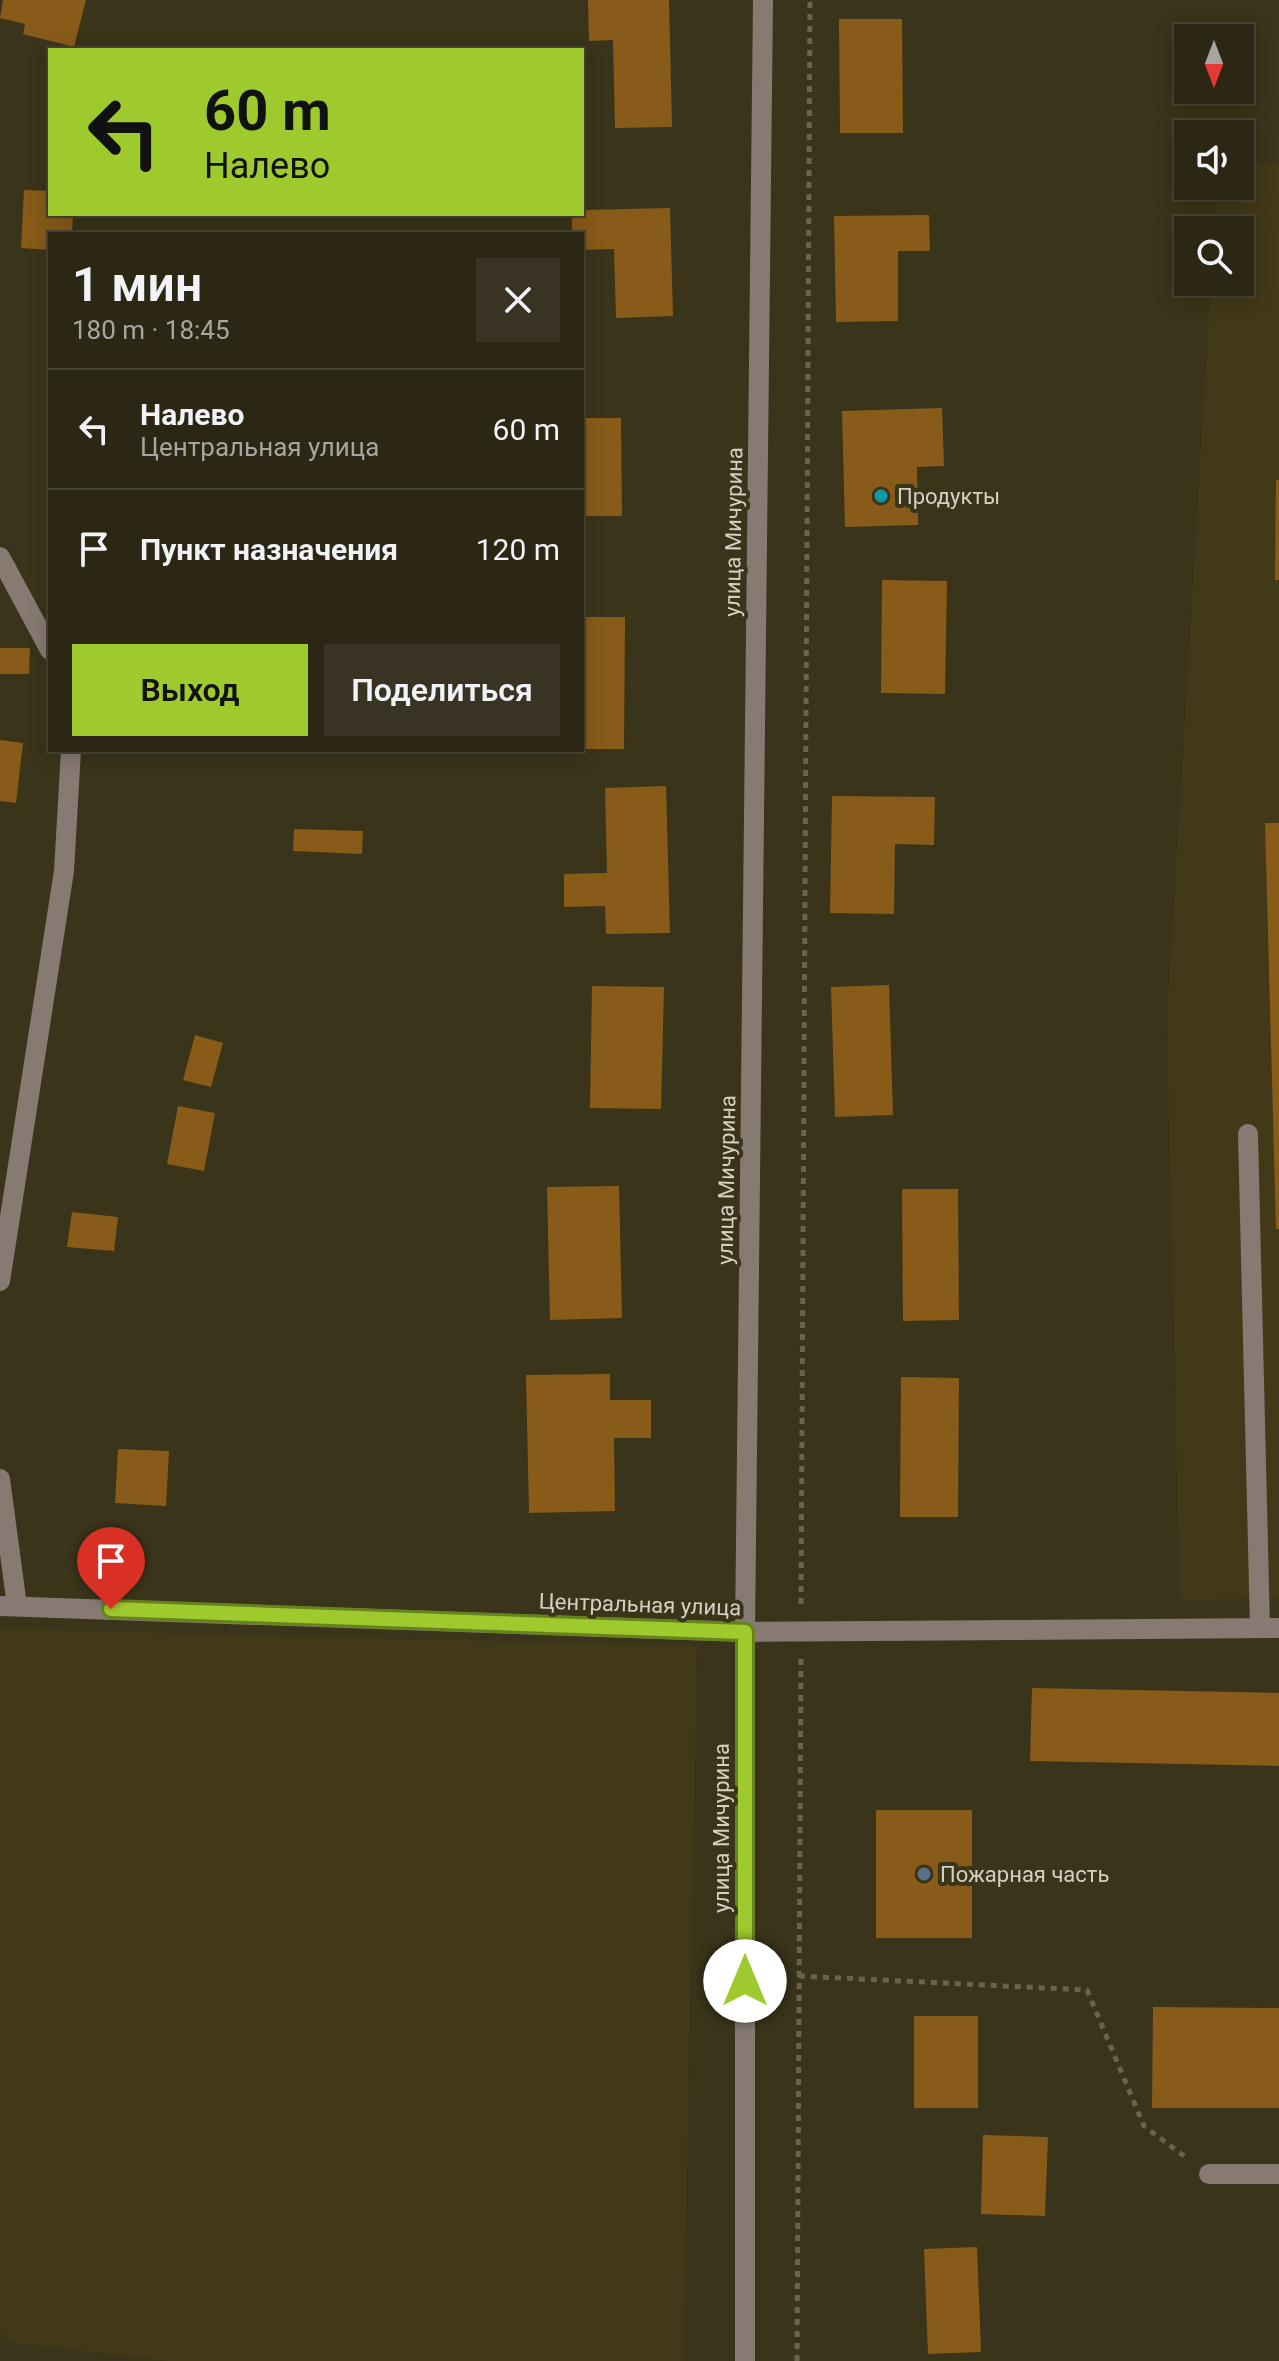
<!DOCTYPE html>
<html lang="ru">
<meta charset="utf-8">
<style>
:root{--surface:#2c2714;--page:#383322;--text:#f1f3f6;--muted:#a6a5a0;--line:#484434;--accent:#9fca2d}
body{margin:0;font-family:Roboto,sans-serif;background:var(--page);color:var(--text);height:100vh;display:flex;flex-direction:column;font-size:30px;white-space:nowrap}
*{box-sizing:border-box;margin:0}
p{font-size:26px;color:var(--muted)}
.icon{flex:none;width:44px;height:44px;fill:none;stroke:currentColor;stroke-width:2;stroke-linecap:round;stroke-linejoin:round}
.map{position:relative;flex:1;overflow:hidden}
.panel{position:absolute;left:48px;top:232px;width:536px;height:520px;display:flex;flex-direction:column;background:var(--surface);border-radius:0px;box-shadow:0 4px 20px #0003,0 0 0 2px var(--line)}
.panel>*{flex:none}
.banner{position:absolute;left:48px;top:48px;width:536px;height:168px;border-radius:0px;box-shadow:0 4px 20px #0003,0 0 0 2px var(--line);background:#9fca2d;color:#111;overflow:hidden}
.needle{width:52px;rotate:180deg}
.fabs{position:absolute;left:1174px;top:24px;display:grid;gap:16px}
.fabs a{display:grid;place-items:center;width:80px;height:80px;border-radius:0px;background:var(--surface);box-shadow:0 4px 20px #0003,0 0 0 2px var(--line);font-size:40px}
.pin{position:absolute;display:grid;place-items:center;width:68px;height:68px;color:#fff;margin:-82px -34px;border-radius:50% 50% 50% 0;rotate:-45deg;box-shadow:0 0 8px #0007}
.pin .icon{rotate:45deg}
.me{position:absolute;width:88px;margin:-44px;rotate:0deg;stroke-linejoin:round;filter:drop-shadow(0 0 6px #0008)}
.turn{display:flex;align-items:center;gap:28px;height:168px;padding:0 24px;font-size:36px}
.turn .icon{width:104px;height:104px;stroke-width:2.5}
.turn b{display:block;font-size:56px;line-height:68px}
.round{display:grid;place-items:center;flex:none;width:84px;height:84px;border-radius:0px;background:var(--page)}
.summary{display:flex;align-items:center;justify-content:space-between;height:136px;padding:0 24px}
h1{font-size:48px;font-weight:600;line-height:60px}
.cta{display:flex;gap:16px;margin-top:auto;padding:16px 24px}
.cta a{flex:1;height:92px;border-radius:0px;background:var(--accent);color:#111;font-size:32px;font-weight:600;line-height:92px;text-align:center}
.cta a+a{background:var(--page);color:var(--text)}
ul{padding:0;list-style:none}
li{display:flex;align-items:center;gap:24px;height:120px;padding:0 24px;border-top:2px solid var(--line)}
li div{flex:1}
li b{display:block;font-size:30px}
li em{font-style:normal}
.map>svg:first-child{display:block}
.built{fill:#423918}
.building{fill:#885b19}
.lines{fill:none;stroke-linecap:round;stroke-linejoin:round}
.path{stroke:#69644d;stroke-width:5;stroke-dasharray:6 6;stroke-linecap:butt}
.minor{stroke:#877a73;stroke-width:20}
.route-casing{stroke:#67831d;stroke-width:20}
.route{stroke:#9fca2d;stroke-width:14}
.culture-dot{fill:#0f9aa8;stroke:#3a341a;stroke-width:3}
.service-dot{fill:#5c6f8a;stroke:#3a341a;stroke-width:3}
.labels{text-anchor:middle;stroke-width:8;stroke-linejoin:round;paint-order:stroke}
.poi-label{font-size:22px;fill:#d5d1c2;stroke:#3a341a;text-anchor:start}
.street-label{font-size:22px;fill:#d5d1c2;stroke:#3a341a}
</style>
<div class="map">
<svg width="1279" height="2361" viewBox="0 0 1279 2361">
<rect width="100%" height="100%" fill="#3a341a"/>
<g class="built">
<polygon points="1279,161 1279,1598 1180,1600 1167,1021 1211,282 1240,282 1240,230 1214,230 1216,186 1240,186 1240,168"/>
<polygon points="0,1629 697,1646 683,2361 169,2361 16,2343 0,2333"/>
</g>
<g class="building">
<polygon points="3,0 86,0 74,47 23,34 25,24 0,18"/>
<polygon points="588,0 669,0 672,127 615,128 613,40 589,41"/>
<polygon points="839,19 902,19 903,133 840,133"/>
<polygon points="24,190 50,191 50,214 73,214 72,234 50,234 50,250 21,248"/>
<polygon points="670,208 673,316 616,318 614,249 582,250 582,234 572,234 572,214 582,214 582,210"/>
<polygon points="929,215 930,251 898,251 898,321 836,322 834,216"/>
<polygon points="942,408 944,466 917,467 918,525 845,527 842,411"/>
<polygon points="582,418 621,418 622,516 582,516"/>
<polygon points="1276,480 1279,480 1279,580 1275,580"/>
<polygon points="882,580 947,581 945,694 881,693"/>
<polygon points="582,617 625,617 624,749 582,749"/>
<polygon points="0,648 30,648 29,674 0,674"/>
<polygon points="0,740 23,743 16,803 0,801"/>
<polygon points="666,786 670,933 606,934 605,906 564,907 564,874 607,873 605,788"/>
<polygon points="832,796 935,797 934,845 895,844 894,914 830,913"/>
<polygon points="1265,823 1279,823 1279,1229 1276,1229"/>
<polygon points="294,829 363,831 362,854 293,851"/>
<polygon points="889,985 893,1115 835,1117 831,987"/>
<polygon points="592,986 664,987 661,1109 590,1108"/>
<polygon points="195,1035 223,1043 211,1087 183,1080"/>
<polygon points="178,1106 215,1113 204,1171 167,1164"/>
<polygon points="619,1186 622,1318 550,1320 547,1187"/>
<polygon points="902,1189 958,1189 959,1320 903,1321"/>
<polygon points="72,1212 118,1217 114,1251 67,1247"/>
<polygon points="610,1374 610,1400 651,1400 651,1438 614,1438 615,1511 529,1513 526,1375"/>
<polygon points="901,1377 959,1378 958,1517 900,1517"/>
<polygon points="118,1449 169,1451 166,1506 115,1503"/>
<polygon points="1032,1688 1279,1693 1279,1766 1030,1761"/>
<rect x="876" y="1810" width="96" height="128"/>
<polygon points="1153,2007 1279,2008 1279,2108 1152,2108"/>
<rect x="914" y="2016" width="64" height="92"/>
<polygon points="983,2135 1048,2137 1045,2216 981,2214"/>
<polygon points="977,2247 981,2352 928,2354 924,2249"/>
</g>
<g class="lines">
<g class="path">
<polyline points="801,1604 810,0"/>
<polyline points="799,1976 1087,1990 1144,2126 1188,2159"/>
<polyline points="797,2361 801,1658"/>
</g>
<g class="minor">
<polyline points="0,557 50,650"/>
<polyline points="1248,1134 1260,1628"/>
<polyline points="0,1281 64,871 71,750"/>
<polyline points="0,1479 17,1606"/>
<polyline points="0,1606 745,1632 1279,1628"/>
<polyline points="1209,2174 1279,2174"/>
<polyline points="745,2361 745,1632 763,0"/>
</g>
</g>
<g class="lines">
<g class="route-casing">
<polyline id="route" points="111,1609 745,1632 745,1981"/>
</g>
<use href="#route" class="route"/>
</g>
<circle class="culture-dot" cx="881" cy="496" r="8"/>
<circle class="service-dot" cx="924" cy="1874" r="8"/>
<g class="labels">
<g class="poi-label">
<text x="897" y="504">Продукты</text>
<text x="940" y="1882">Пожарная часть</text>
</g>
<g class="street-label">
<text transform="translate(733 532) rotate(-89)" y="8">улица Мичурина</text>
<text transform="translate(726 1180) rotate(-89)" y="8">улица Мичурина</text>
<text transform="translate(640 1604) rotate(2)" y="8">Центральная улица</text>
<text transform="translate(721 1828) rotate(-90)" y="8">улица Мичурина</text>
</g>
</g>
</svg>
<div class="fabs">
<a><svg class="needle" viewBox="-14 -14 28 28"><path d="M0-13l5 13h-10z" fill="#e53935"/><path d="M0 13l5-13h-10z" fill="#a6a5a0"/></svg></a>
<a><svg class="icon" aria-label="sound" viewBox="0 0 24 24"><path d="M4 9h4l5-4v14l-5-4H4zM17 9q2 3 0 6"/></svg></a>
<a><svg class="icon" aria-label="search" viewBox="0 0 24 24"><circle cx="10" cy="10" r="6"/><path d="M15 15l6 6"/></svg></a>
</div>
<div class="pin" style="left:111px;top:1609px;background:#d93025"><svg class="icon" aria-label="arrive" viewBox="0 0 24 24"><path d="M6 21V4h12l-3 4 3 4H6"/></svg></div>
<svg class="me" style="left:745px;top:1981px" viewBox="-20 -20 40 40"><circle r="19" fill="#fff"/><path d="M0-13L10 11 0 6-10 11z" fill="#9fca2d"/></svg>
<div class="banner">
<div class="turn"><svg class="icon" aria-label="left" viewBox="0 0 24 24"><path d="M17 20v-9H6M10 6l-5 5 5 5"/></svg><div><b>60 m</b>Налево</div></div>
</div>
<section class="panel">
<div class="summary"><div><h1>1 мин</h1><p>180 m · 18:45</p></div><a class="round"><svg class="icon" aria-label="close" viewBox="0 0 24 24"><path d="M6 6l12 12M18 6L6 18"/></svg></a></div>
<ul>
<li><svg class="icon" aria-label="left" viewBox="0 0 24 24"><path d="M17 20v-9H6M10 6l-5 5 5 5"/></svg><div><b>Налево</b><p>Центральная улица</p></div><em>60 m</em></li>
<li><svg class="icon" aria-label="arrive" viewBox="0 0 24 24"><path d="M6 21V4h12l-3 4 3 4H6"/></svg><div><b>Пункт назначения</b></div><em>120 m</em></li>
</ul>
<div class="cta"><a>Выход</a><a>Поделиться</a></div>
</section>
</div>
